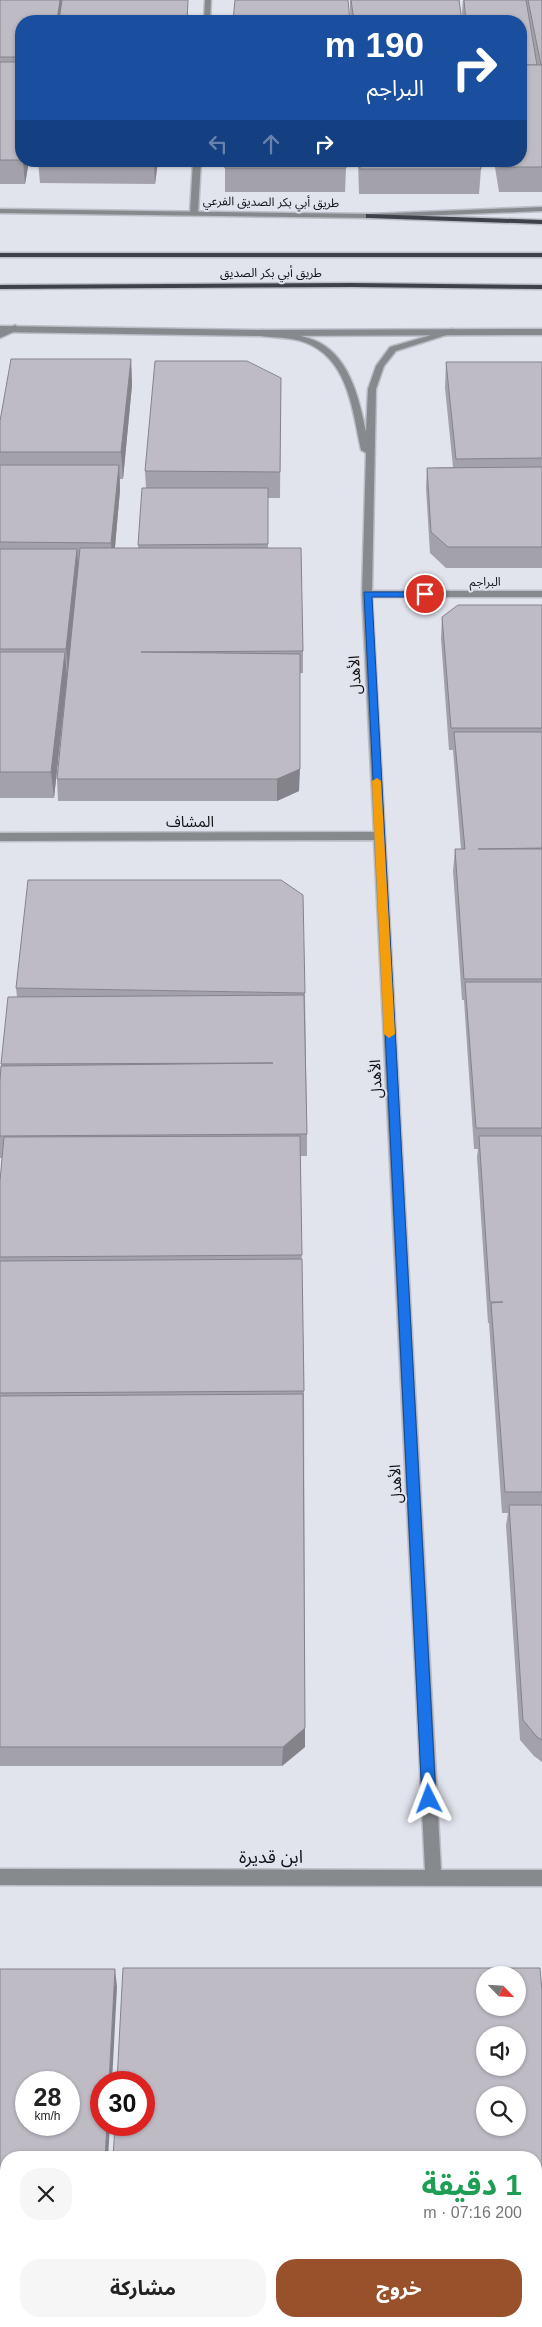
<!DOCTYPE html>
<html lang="ar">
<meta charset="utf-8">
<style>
:root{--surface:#fff;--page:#f6f6f6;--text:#222;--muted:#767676;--accent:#98512b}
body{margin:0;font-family:Helvetica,"Noto Sans Arabic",sans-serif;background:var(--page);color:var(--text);direction:rtl;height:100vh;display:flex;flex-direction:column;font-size:19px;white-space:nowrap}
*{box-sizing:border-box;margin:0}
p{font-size:16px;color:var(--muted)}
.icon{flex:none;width:28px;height:28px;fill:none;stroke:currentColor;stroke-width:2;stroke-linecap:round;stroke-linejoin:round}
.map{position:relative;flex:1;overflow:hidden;direction:ltr}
.sheet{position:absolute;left:0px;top:2151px;width:542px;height:176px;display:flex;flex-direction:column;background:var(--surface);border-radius:20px 20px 0 0;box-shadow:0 1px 4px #0004;direction:rtl}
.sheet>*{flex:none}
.top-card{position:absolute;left:15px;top:15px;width:512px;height:152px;border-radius:20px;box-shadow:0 1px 4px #0004;direction:rtl;background:#1a4fa0;color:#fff;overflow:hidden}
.needle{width:32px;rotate:115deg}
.fabs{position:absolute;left:476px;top:1966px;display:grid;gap:10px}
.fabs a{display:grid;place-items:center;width:50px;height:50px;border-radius:50%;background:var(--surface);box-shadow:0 1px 4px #0004;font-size:25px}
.speed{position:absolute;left:15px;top:2071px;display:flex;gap:10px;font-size:25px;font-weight:700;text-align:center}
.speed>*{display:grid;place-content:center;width:65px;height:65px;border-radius:50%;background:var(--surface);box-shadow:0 1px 4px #0004;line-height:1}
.speed small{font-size:12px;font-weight:400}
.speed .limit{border:8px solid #d22;background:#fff;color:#111}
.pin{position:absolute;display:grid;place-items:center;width:42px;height:42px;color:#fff;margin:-21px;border:2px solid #fff;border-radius:50%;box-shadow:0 1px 5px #0007}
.me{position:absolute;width:55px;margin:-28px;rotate:357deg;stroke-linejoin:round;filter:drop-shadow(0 0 4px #0008)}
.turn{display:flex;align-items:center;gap:18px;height:105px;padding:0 20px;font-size:22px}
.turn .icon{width:65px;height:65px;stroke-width:2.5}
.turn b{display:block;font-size:35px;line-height:42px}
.lanes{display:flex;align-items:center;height:48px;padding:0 20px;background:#0003;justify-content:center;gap:25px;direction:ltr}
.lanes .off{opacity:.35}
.round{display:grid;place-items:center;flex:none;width:52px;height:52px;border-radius:20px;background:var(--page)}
.headline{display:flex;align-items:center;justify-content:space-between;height:85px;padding:0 20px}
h1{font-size:30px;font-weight:700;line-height:38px;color:#1e9e55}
.primary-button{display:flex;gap:10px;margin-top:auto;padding:10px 20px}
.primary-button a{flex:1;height:58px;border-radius:20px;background:var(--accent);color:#fff;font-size:20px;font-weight:700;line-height:58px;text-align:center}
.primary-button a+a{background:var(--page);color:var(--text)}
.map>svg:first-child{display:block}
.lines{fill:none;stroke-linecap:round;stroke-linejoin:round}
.service-casing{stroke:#bcbdc6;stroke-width:3}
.minor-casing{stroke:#bcbdc6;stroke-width:3}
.tertiary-casing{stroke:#bcbdc6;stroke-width:3}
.primary-casing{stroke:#bcbdc6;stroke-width:3}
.service{fill:#878a8d;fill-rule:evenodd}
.minor{fill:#878a8d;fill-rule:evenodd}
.tertiary{fill:#878a8d;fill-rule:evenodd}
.primary{fill:#3d4248;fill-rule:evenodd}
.wall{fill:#a3a1a9}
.shaded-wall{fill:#85838a}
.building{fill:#bebbc5;stroke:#85838a;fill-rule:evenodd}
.route{fill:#1a73e8;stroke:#114b97}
.slow{fill:#f59e0b}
.labels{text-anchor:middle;stroke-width:4;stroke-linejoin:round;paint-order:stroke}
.far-street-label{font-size:12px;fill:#111215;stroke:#e1e3ed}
.street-label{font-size:15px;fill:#111215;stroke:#e1e3ed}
.near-street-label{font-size:18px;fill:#111215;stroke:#e1e3ed}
</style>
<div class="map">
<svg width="542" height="2327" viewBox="0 0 542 2327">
<rect width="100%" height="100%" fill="#e1e3ed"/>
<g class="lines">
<g class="service-casing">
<g id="service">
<polygon points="205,0 211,0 210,21 204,21"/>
<polygon points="193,161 201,161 198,213 194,215 190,213"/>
</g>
</g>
<g class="minor-casing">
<g id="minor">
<polygon points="15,325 19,328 18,330 0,338 0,332"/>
<path d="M 452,329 L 459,331 L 396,351 L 384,366 L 376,389 L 372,591 L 542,591 L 542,597 L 372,597 L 441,1870 L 542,1870 L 542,1886 L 0,1885 L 0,1869 L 425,1870 L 374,840 L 0,841 L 0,833 L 374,832 L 362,594 L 366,453 L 361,450 C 353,413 349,364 311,345 C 296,337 277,338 261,336 L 257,333 L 261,330 C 278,333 295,333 311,339 C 349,352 359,398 366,432 L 368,389 L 376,366 L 390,347 Z"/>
</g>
</g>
<g class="tertiary-casing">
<g id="tertiary">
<polygon points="542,207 542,211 369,218 0,213 0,209 369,214"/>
<polygon points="0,326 261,330 542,329 542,335 261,336 0,332"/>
</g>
</g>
<g class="primary-casing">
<g id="primary">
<polygon points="366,214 542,220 542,224 369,218 366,218"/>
<rect x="0" y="253" width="542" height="4"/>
<polygon points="352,283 542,285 542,289 352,287 0,289 0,285"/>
</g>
</g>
<use href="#service" class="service"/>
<use href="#minor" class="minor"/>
<use href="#tertiary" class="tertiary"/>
<use href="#primary" class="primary"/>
</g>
<g class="wall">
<polygon points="0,0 189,13 21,21 21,161 29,161 25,184 0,184"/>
<polygon points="350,0 459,0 462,21 351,21 350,11"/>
<polygon points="463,0 526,0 526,3 526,0 542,0 542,192 499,192 494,161 521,161 521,21 463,21 462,12"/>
<polygon points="38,161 158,161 155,184 40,183"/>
<polygon points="358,161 480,161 481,169 479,194 359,194"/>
<polygon points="225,168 346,168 345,192 225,192"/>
<polygon points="131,359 132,385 123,479 120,479 120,490 115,548 138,548 146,488 145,471 281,378 280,498 268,498 268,548 303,651 303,673 300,673 299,791 277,801 58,801 57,779 66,687 54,798 0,798 0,421"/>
<polygon points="446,362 542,362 542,568 446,568 430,553 426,488 427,468 453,467 445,388"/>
<polygon points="542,605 542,1762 534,1756 520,1740 506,1525 508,1513 502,1513 489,1323 488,1323 477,1157 478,1149 474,1149 464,1000 462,1000 453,871 455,849 461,849 453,750 449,750 441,639 442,617"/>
<polygon points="16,988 305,993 307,1134 307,1156 300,1156 304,1391 305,1747 282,1766 0,1766 0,1181 2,1158 0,1158 0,1081 1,1064 17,997"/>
</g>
<g class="shaded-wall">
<polygon points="60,0 62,0 61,21 57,21"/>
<polygon points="188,0 188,21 187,21"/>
<polygon points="23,161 29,161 25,184"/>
<polygon points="154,161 158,161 155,184"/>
<polygon points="131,359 132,385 123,479 121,452"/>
<polygon points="119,465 120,490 113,568 111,543"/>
<polygon points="77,549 79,575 68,674 66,649"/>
<polygon points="65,652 67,677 54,798 51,772"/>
<polygon points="300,769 299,791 277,801 277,779"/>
<polygon points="305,1728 305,1747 282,1766 283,1747"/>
<polygon points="115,1969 117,1987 112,2082 109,2082"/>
<polygon points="107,2125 110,2125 108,2158 105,2158"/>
<polygon points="97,2321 100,2321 100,2327 96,2327"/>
</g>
<g class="building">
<polygon points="0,0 60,0 57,21 21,21 21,57 0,57"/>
<polygon points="62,0 188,0 187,21 59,21"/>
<polygon points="235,0 348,0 350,21 233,21"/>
<polygon points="351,0 459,0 462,21 354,21"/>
<polygon points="464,0 526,0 537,65 521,65 521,21 466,21"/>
<polygon points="528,0 542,0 542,65 541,65"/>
<rect x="0" y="62" width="21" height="98"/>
<polygon points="521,65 542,65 542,167 501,167 500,161 521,161"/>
<polygon points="225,161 345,161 346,168 225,168"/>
<polygon points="360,161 480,161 481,169 360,169"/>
<polygon points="11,359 131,359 121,452 0,452 0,421"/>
<polygon points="155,361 247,361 281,378 280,472 145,471"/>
<polygon points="446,362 542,362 542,458 456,459"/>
<polygon points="0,465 119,465 111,543 0,542"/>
<polygon points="542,467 542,547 448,547 431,532 427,468"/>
<polygon points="142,488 268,488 268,544 138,545"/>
<polygon points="80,548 301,548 303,651 141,652 300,654 300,769 277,779 57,779"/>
<polygon points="0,549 77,549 66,649 0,649"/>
<polygon points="458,605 542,605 542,728 451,728 442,617"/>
<polygon points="0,652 65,652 51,772 0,772"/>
<polygon points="454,732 542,732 542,848 478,849 542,849 542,979 464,979 455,849 465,849"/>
<polygon points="28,880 281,880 303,895 305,993 16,988"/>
<polygon points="465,982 542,982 542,1128 476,1128"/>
<polygon points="304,995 307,1134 0,1136 0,1081 1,1066 273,1063 1,1064 8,997"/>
<polygon points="300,1136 302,1255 0,1257 0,1181 4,1137"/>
<polygon points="479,1136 542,1136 542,1492 505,1492 491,1303 503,1302 490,1302"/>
<polygon points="302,1259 304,1391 0,1393 0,1261"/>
<polygon points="303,1394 305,1728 283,1747 0,1747 0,1396"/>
<polygon points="509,1505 542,1505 542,1740 537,1737 523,1720"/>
<path d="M 123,1968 L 540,1968 L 542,1992 L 542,2327 L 104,2327 L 105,2321 L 536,2321 L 536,2158 L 113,2158 L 115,2125 L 144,2125 L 144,2082 L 117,2082 ZM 485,1975 L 518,1975 L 518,2008 L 485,2008 ZM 485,2035 L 518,2035 L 518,2068 L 485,2068 ZM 485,2095 L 518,2095 L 518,2128 L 485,2128 Z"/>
<path d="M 0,1969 L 115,1969 L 109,2082 L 101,2082 L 101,2125 L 107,2125 L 105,2158 L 6,2158 L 6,2321 L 97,2321 L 96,2327 L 0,2327 ZM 26,2082 L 69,2082 L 69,2125 L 26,2125 Z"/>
</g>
<polygon class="route" points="364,592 425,592 430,594 425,597 372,597 436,1799 434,1804 429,1806 424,1804 422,1799"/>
<polygon class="slow" points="377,778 381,781 395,1034 389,1038 384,1034 372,781"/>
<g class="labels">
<g class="far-street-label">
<text transform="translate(271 202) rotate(1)" y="4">طريق أبي بكر الصديق الفرعي</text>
<text x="271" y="277">طريق أبي بكر الصديق</text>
<text x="485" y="586">البراجم</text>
</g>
<g class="street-label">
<text transform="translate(355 675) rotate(-93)" y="5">الأهدل</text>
<text x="190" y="827">المشاف</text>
<text transform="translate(376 1079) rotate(-93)" y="5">الأهدل</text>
<text transform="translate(396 1484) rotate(-93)" y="5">الأهدل</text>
</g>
<g class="near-street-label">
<text x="271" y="1863">ابن قديرة</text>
</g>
</g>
</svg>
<div class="fabs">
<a><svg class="needle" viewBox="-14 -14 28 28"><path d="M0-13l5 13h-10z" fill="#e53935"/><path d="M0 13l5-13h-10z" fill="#767676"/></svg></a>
<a><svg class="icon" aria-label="sound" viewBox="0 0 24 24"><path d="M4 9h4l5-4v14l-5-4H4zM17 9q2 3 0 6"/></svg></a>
<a><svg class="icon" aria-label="search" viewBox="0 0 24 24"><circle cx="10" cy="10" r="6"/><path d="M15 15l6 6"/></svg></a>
</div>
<div class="speed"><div>28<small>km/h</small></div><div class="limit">30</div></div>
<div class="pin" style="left:425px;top:594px;background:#d93025"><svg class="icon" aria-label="arrive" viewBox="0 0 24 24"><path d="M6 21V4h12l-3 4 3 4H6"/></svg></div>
<svg class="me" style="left:429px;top:1799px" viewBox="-20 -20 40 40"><path d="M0-17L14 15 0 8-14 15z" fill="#1a73e8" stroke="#fff" stroke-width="4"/></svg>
<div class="top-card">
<div class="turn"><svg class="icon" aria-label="right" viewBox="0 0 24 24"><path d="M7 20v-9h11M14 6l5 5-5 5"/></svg><div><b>190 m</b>البراجم</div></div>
<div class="lanes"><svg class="icon off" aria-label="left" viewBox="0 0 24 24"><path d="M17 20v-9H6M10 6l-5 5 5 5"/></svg><svg class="icon off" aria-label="ahead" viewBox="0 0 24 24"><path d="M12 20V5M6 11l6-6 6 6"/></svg><svg class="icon" aria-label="right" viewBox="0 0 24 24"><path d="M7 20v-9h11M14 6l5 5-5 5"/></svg></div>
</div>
<section class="sheet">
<div class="headline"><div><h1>1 دقيقة</h1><p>200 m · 07:16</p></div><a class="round"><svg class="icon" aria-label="close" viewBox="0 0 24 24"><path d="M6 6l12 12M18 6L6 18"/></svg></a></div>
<div class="primary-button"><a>خروج</a><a>مشاركة</a></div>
</section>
</div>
